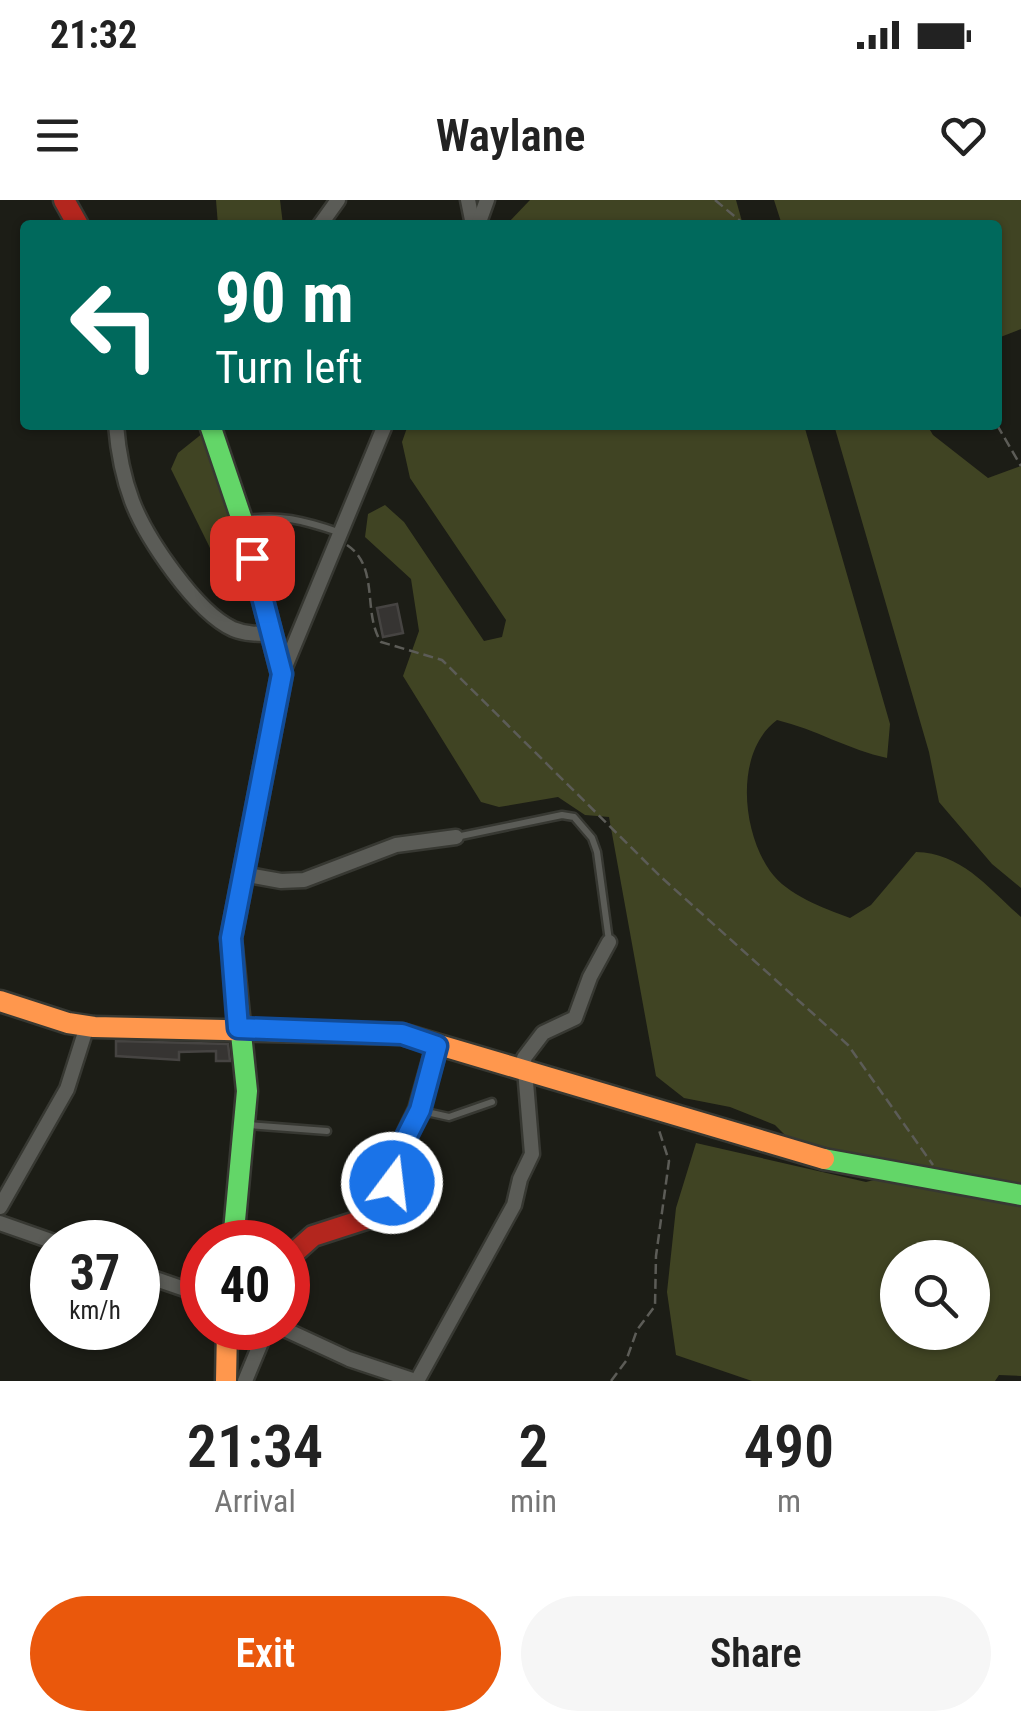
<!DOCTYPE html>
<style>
:root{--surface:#fff;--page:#f6f6f6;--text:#222;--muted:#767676;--accent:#ea580c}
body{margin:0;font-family:"Roboto Condensed",sans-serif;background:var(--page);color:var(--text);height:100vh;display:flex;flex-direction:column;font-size:38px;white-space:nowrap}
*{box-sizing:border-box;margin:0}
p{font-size:32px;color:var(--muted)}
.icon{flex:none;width:55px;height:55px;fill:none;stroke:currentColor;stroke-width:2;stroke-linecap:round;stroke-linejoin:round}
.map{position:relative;height:1181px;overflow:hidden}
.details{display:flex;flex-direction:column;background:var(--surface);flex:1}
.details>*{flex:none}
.top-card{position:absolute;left:20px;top:20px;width:982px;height:210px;border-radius:10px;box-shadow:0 2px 8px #0004;background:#00695c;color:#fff;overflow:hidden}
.controls{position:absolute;left:880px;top:1040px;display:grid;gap:20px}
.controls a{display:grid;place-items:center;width:110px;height:110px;border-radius:50%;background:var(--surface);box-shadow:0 2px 8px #0004;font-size:50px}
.speed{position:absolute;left:30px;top:1020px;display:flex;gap:20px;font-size:50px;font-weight:700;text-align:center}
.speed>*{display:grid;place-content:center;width:130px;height:130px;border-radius:50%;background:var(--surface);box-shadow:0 2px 8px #0004;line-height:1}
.speed small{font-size:25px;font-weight:400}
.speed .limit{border:15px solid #d22;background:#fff;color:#111}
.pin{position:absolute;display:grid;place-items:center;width:85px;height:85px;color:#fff;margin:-42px;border-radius:20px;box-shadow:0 5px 15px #0006}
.me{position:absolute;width:110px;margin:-55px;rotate:15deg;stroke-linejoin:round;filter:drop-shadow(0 0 8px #0008)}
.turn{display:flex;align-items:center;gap:35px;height:210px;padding:0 30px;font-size:45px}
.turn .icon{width:130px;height:130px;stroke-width:2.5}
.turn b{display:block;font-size:70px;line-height:85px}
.eta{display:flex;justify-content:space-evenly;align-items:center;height:170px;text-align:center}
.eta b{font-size:60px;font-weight:600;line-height:70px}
.button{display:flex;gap:20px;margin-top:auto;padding:20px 30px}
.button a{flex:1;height:115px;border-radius:60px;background:var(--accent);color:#fff;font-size:40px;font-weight:600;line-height:115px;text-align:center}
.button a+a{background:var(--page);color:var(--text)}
.status{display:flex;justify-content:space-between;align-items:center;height:70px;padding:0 50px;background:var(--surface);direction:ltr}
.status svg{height:28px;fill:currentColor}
header{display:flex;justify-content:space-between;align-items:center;height:130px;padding:0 30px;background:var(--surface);font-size:45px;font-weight:600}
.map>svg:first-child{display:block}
.forest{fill:#404423;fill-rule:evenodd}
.building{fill:#363432;stroke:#464442;stroke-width:2.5}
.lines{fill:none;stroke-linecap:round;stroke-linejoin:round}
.lane-casing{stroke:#373832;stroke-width:11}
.street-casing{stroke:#373832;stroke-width:19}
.fast-casing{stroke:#373832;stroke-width:25}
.slow-casing{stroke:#373832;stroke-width:25}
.jam-casing{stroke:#373832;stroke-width:25}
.path{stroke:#5c5c57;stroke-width:2.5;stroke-dasharray:10 5;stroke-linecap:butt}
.lane{stroke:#5b5c57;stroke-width:6}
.street{stroke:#5b5c57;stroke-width:14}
.fast{stroke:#63d668;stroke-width:20}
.slow{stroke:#ff974d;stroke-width:20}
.jam{stroke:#b3261e;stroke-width:20}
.route-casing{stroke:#114b97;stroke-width:25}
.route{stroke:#1a73e8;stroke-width:18}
</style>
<div class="status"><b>21:32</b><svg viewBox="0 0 49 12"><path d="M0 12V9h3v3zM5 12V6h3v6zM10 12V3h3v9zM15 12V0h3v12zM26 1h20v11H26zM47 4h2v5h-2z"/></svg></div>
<header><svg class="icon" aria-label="menu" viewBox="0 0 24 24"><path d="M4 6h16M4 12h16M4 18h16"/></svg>Waylane<svg class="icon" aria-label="heart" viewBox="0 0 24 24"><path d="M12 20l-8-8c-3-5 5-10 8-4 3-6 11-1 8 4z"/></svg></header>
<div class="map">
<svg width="1021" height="1181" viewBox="0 0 1021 1181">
<rect width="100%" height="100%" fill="#1c1d16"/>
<g class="forest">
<polygon points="216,0 280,0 283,25 218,25"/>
<polygon points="530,0 736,0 743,25 506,25"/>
<polygon points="774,0 1021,0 1021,129 998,138 998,25 782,25"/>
<path d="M 408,225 L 804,225 L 890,524 L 887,558 C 849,550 815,529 777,520 C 735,551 741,630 770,671 C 787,695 823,708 850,718 L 871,705 L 916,652 C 962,653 988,688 1021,717 L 1021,985 L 879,962 L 794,944 L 775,925 L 730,907 L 684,898 L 656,876 L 609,617 L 585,615 L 558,597 L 499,607 L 481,602 L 403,476 L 419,431 L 411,379 L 365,337 L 368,314 L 385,305 L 404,322 L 484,441 L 502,437 L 506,420 L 410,278 L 402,242 Z"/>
<polygon points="834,225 927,225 933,235 988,278 1021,266 1021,688 992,664 939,602 929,552"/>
<polygon points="203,233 245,360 229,367 213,354 171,269 178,253"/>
<path d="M 696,943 L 866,982 L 878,979 L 1021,1006 L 1021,1176 L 999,1175 L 995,1181 L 752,1181 L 676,1155 L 667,1092 L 676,1008 ZM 898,1058 L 972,1058 L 972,1132 L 898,1132 Z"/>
</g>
<g class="building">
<polygon points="397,404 403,433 383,437 377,408"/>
<polygon points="116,841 228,844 230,861 216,861 216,851 179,852 179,860 116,856"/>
</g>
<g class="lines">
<g class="lane-casing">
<g id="lane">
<path d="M 243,320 C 277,313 306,321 338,332"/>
<polyline points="456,637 562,615 574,617 592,638 597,652 609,741"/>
<polyline points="422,911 449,917 492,902"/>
<polyline points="249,925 327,931"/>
</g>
</g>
<g class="street-casing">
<g id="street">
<polyline points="468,0 473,25"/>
<polyline points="320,25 338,0"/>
<polyline points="478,25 487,0"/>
<path d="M 116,225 C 118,250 123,277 132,301 C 146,338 196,412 233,429 C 245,434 258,434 271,434"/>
<polyline points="282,474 385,225"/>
<polyline points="243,674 281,681 304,680 396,645 456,637"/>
<polyline points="0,1007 67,889 87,826"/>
<polyline points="0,1023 54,1042"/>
<polyline points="138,1073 202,1095"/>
<polyline points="282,1128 349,1159 415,1181"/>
<polyline points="245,1181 267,1128"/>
<polyline points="417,1181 514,1005 520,979 532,954 524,858 543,833 575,818 590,777 609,742"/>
</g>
</g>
<g class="fast-casing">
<g id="fast">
<polyline points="210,225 242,320 282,474 231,738 247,891 233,1042"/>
<polyline points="824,959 1021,995"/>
</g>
</g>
<g class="slow-casing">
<g id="slow">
<polyline points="0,801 68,823 94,827 402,834 824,959"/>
<polyline points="226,1181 227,1128"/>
</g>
</g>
<g class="jam-casing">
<g id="jam">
<polyline points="64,0 78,25"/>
<polyline points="288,1065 294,1053 313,1036 375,1016 389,998 397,955 419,910 437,846"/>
</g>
</g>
<g class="path">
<polyline points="715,0 745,25"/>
<polyline points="997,225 1021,266"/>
<path d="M 347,345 C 380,367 362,412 381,442 L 442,460 L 661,677 L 848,845 L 933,965"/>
<polyline points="611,1181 626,1161 637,1130 655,1106 656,1056 669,961 658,927"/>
</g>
<use href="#lane" class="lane"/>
<use href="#street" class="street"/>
<use href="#fast" class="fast"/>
<use href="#slow" class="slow"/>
<use href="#jam" class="jam"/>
</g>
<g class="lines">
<g class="route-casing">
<polyline id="route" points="252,358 282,474 231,738 238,828 402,834 437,846 420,910 397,955 392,983"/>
</g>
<use href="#route" class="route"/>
</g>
</svg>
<div class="controls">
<a><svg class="icon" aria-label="search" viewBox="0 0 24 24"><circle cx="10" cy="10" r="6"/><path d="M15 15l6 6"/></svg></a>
</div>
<div class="speed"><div>37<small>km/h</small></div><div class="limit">40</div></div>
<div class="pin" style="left:252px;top:358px;background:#d93025"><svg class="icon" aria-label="arrive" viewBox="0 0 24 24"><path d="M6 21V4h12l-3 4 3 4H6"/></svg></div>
<svg class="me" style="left:392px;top:983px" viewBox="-20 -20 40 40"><circle r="17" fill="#1a73e8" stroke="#fff" stroke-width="3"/><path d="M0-11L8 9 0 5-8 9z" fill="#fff"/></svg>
<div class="top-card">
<div class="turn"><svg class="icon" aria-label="left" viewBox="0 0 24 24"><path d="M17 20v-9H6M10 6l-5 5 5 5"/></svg><div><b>90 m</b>Turn left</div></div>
</div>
</div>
<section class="details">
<div class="eta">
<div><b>21:34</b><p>Arrival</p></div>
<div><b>2</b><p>min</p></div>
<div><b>490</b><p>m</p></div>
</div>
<div class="button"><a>Exit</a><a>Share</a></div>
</section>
